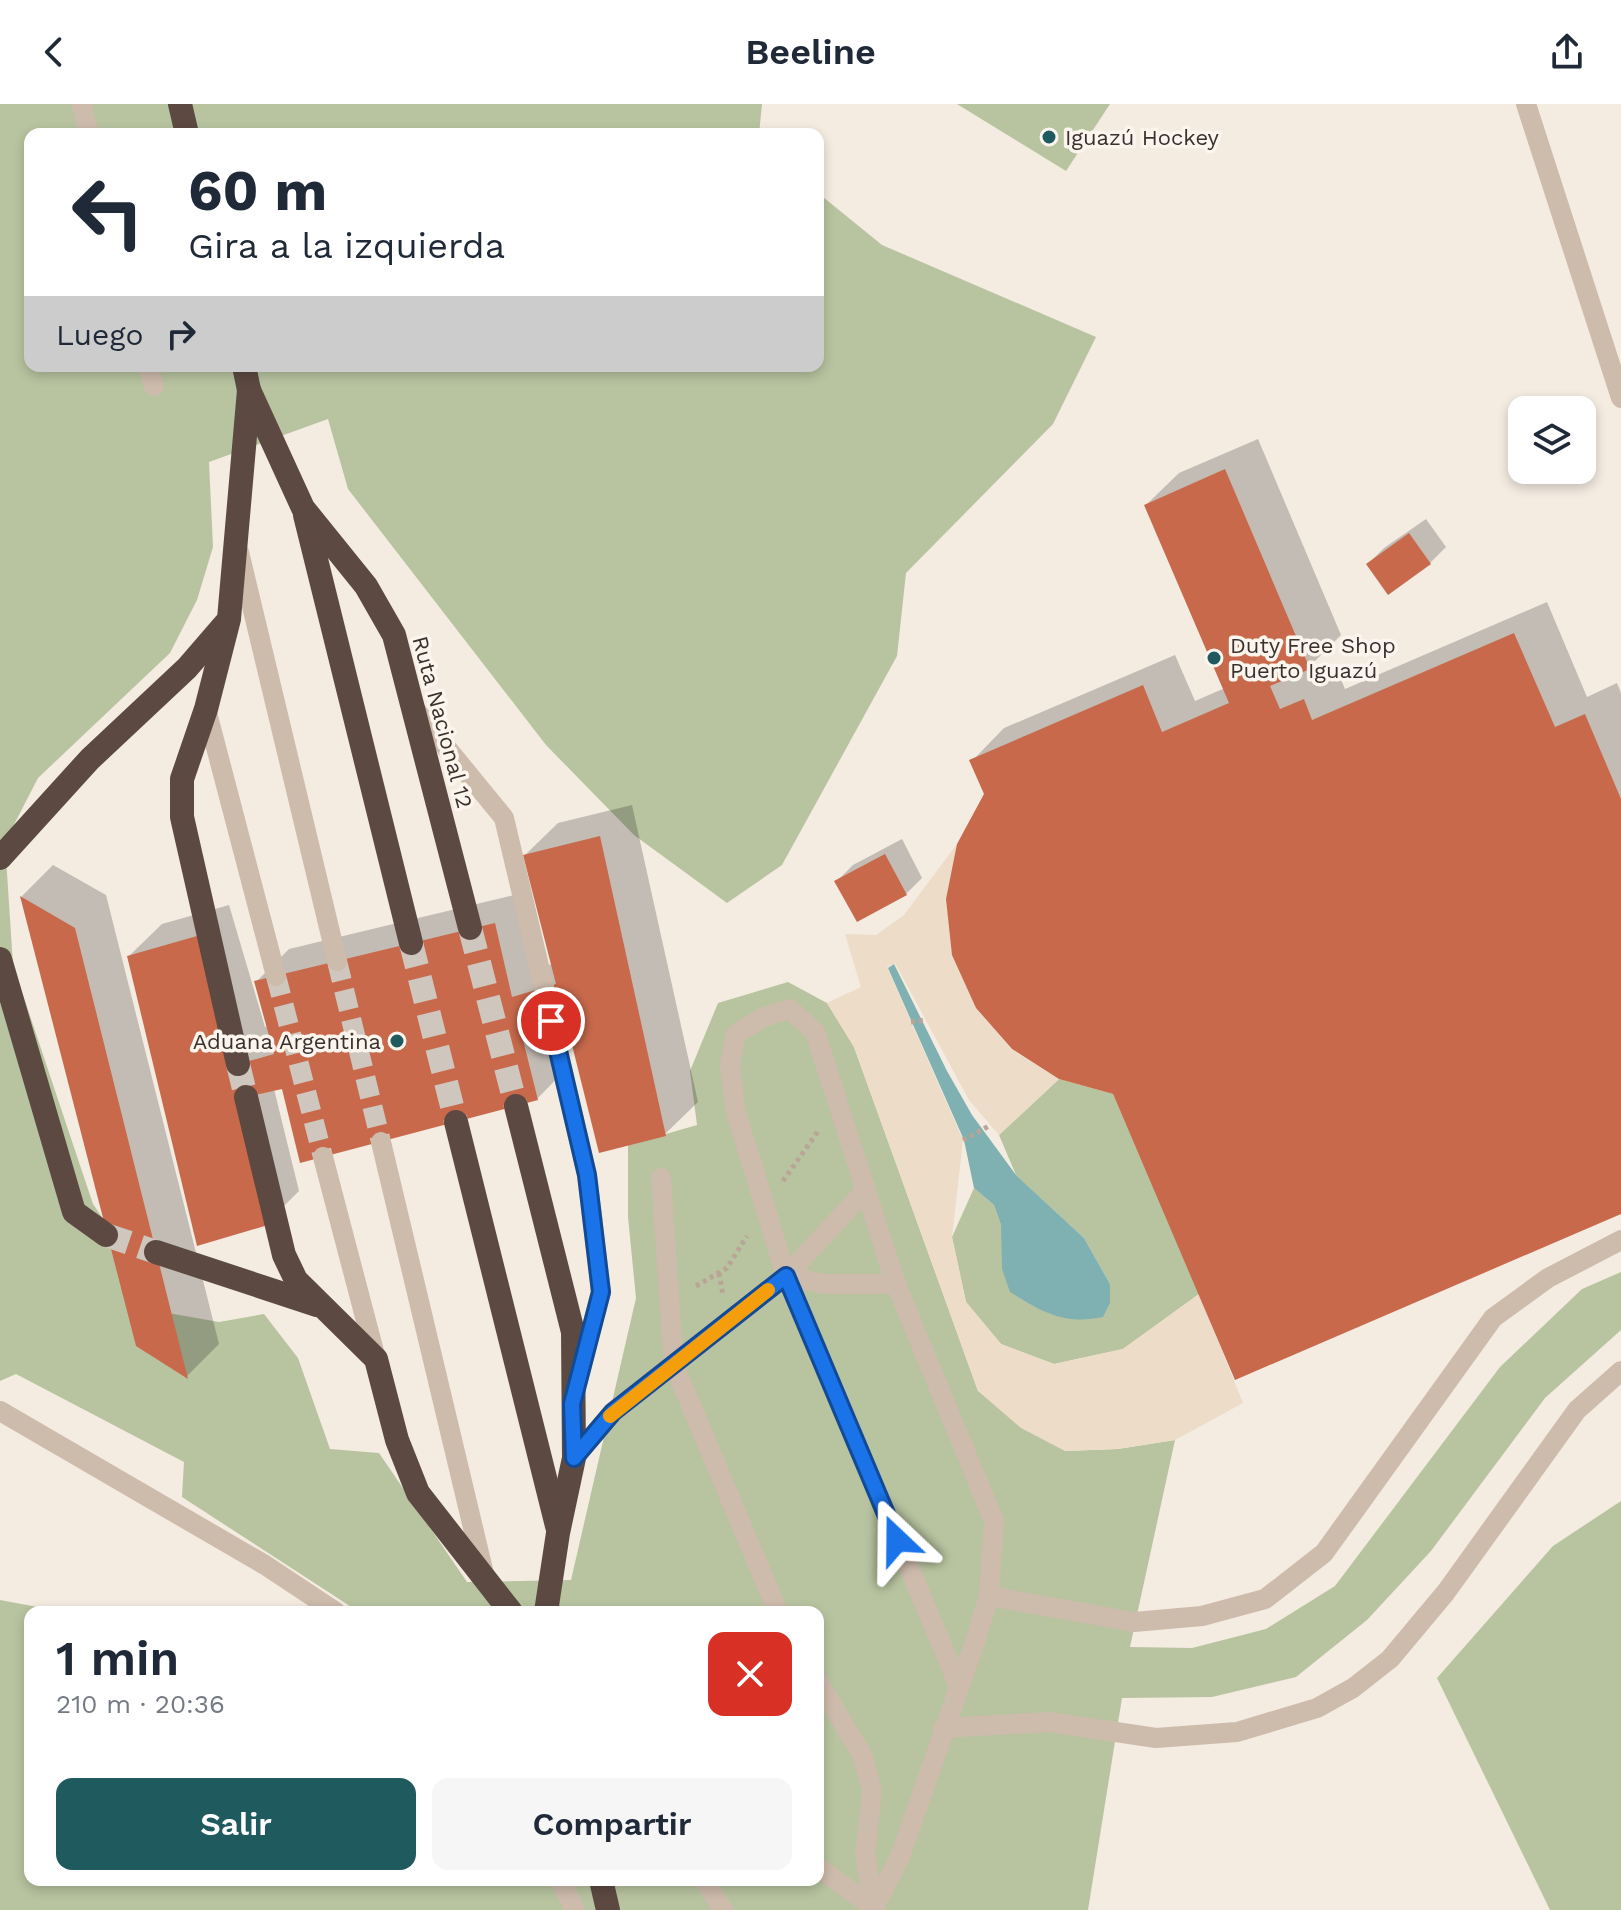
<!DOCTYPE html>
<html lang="es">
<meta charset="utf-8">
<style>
:root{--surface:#fff;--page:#f6f6f7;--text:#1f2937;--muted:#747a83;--accent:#1f5a5e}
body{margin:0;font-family:"Work Sans",sans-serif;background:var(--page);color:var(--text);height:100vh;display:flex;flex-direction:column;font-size:30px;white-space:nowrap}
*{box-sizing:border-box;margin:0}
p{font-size:26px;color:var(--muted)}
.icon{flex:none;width:44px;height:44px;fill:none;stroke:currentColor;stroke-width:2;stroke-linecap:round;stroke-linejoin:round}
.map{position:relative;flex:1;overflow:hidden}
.sheet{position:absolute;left:24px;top:1502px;width:800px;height:280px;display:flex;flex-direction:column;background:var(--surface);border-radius:16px;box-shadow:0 4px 12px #0003}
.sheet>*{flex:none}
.hud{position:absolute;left:24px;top:24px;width:800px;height:244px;border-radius:16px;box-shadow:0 4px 12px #0003;background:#fff;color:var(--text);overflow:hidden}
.buttons{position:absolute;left:1508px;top:292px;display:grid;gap:16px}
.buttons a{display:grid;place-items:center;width:88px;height:88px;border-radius:16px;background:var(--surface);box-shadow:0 4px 12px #0003;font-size:40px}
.pin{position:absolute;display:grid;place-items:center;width:68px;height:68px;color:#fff;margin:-34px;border:4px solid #fff;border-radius:50%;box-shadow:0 2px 8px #0007}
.me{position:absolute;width:88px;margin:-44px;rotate:337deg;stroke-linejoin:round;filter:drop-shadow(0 0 6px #0008)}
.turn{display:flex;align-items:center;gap:28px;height:168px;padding:0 32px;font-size:36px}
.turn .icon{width:104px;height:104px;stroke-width:2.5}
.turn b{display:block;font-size:56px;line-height:68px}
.then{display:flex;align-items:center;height:76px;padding:0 32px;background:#0003;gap:16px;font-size:30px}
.round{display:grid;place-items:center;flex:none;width:84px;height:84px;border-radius:16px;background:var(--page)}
.summary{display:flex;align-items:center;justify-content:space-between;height:136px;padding:0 32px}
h1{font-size:48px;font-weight:600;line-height:60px}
.cta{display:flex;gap:16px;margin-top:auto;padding:16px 32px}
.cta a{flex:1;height:92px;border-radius:16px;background:var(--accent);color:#fff;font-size:32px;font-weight:600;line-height:92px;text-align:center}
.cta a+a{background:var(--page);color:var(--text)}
header{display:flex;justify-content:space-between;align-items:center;height:104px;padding:0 32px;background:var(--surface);font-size:36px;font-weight:600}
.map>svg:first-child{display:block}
.green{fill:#b8c4a0}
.plaza{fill:#ecdcc8}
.water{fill:#7fb0b2}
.shadow{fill:#0003}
.building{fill:#c8694b}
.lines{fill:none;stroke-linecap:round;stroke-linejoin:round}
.minor-tunnel{stroke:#cfc6bd;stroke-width:20;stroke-dasharray:20 10;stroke-linecap:butt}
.highway-tunnel{stroke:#cfc6bd;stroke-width:24;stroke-dasharray:24 12;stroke-linecap:butt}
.path{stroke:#b9a596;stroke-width:5;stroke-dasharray:4 4;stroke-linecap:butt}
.minor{stroke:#cdbbac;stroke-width:20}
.highway{stroke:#5c4a42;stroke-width:24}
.route-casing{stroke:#114b97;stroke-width:20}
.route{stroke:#1a73e8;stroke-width:14}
.slow{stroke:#f59e0b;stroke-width:14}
.poi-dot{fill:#1f5a5e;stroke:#fbf5ee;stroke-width:3}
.labels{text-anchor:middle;stroke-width:7;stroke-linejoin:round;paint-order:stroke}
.poi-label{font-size:22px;fill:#3b302b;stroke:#fbf5ee;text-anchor:start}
.street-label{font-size:22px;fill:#3b302b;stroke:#fbf5ee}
</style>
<header><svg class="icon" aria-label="back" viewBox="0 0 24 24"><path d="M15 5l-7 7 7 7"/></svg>Beeline<svg class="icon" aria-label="share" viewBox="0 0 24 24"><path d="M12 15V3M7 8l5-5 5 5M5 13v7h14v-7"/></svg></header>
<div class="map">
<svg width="1621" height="1806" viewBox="0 0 1621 1806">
<rect width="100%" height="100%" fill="#f4ebe1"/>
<g class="green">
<polygon points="0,0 762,0 759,30 30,30 30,262 818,262 818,89 882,141 1096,233 1053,320 906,469 897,552 782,761 727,799 634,731 546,641 348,385 328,315 209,358 213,443 197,496 170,549 38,674 5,738 13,861 93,1100 168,1209 219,1218 264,1210 298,1254 330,1345 379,1349 467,1478 571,1476 636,1194 628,1113 628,1041 697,1021 690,967 718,899 788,878 827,899 854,943 978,1287 1065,1347 1118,1345 1175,1336 1130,1543 1192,1544 1266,1525 1335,1482 1500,1263 1582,1185 1621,1168 1621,1226 1545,1294 1431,1447 1367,1516 1296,1573 1212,1593 1122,1594 1088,1806 0,1806 0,1496 64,1508 30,1508 30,1776 818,1776 818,1508 355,1508 356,1506 182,1393 184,1358 16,1270 0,1277"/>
<polygon points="957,0 1110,0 1066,67"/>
<polygon points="1059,975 1113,990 1199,1190 1123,1245 1054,1260 1001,1240 966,1198 952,1133 974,1084 994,1101 1001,1121 1110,1199 1110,1180 1084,1134 1016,1071 999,1031"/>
<polygon points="1621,1397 1621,1806 1550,1806 1437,1574 1553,1442"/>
</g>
<polygon class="plaza" points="957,740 976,904 1011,945 1059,975 999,1031 969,996 895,859 887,863 963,1036 952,1133 966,1198 1001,1240 1054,1260 1123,1245 1199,1190 1243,1299 1175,1336 1117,1345 1065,1347 1021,1324 978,1287 854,943 827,899 861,883 845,830 876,831 904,811"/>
<path class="water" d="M 894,860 L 947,967 L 972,1011 L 1016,1071 L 1084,1134 L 1110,1180 L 1110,1199 L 1103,1213 C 1063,1221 1043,1208 1010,1188 L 1002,1165 L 1001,1121 L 994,1101 L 974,1084 L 964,1036 L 888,864 Z"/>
<g class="shadow">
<polygon points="1258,335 1341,531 1308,564 1313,575 1336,564 1345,585 1547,498 1587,593 1617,579 1621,589 1621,1108 986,691 972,657 1004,624 1175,551 1195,597 1225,584 1146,401 1179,369"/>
<polygon points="1426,415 1446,443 1430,459 1368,460 1384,444"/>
<polygon points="632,701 698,998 665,1030 567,911 557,913 569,962 537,995 283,983 274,985 299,1087 267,1119 129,852 162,820 229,801 265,923 268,922 256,878 289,845 527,788 544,862 553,860 525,751 558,719"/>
<polygon points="902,735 922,774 906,790 837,777 853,761"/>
<polygon points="53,761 106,791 219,1240 187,1272 137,1241 22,792"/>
</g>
<g class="building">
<polygon points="1225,365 1310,565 1270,582 1280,605 1304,595 1312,616 1514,529 1555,623 1585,610 1621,695 1621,1110 1235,1276 1113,990 1059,975 1012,945 976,904 952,851 946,795 957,740 984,690 969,656 1143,581 1162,628 1229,599 1144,401"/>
<polygon points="1409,429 1431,460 1388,491 1366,460"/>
<polygon points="600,732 666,1032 599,1049 565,913 520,924 538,996 300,1059 282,985 237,995 268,1121 197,1142 127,852 197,832 235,961 274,950 254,877 495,819 512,893 556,880 523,751"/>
<polygon points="885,750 907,791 857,818 834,777"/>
<polygon points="20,792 75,824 188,1275 136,1242"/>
</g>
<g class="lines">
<g class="minor-tunnel">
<polyline points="337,857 381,1038"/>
<polyline points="276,872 323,1053"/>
<polyline points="544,883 551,917"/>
</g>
<g class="highway-tunnel">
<polyline points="470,824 516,1002"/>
<polyline points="411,839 456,1018"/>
<polyline points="238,960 246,993"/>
<polyline points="106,1131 156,1148"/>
</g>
<g class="path">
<polyline points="911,918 926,916"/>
<polyline points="963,1036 991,1021"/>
<polyline points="783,1077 819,1026"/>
<polyline points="719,1169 723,1191"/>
<polyline points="696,1182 727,1164 747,1132"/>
</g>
<g class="minor">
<polyline points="81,0 89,30"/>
<polyline points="1526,0 1621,294"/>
<polyline points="149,262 154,282"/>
<polyline points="239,448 337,857"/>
<polyline points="414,604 504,714 544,883"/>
<polyline points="206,605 276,872"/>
<polyline points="551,917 587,1071 601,1188 579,1272"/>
<polyline points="381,1038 485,1474"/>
<polyline points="323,1053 376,1255"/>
<polyline points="661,1074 674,1261 778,1508"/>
<polyline points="786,1172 825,1180 896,1180"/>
<polyline points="0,1307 265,1461 336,1508"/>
<polyline points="574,1354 613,1308 786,1172 865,1087"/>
<polyline points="989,1492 1134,1518 1202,1512 1265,1495 1324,1449 1493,1214 1548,1174 1621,1136"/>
<polyline points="818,1577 862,1651 872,1686 865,1750 874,1804"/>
<polyline points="943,1624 1049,1618 1156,1634 1237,1628 1317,1604 1353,1584 1390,1555 1446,1488 1577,1306 1621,1267"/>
<polyline points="818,1763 874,1804"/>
<polyline points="560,1776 575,1806"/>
<polyline points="704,1776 723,1806"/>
<polyline points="873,1806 900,1753 974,1541 989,1492 994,1417 896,1180 815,928 790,905 764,913 736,930 730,961 736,1008 786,1172 959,1582"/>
</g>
<g class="highway">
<polyline points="180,0 187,30"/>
<polyline points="244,262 249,286 303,404 366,482 394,531 470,824"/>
<polyline points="305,411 411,839"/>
<polyline points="0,754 90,655 187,564 225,520"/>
<polyline points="0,855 74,1108 106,1131"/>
<polyline points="238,960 182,713 182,675 206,605 229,515 249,286"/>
<polyline points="246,993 284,1151 296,1176 376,1255 397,1336 418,1389 511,1508"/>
<polyline points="516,1002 573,1228 574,1354 558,1429 546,1508"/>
<polyline points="456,1018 557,1422"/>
<polyline points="156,1148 317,1201"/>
<polyline points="601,1776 608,1806"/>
</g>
</g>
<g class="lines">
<g class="route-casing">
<polyline id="route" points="551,917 587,1071 601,1188 572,1300 574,1354 613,1308 786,1172 897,1436"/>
</g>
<use href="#route" class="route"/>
<polyline class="slow" points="610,1312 768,1186"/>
</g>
<g class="poi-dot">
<circle cx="1049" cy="33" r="8"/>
<circle cx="1214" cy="554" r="8"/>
<circle cx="397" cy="937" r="8"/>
</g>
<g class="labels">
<g class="poi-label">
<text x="1065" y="41">Iguazú Hockey</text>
<text x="1230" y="549">Duty Free Shop<tspan x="1230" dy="25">Puerto Iguazú</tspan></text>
<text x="381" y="945" text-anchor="end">Aduana Argentina</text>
</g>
<g class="street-label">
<text transform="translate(443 618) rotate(75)" y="8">Ruta Nacional 12</text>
</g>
</g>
</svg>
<div class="buttons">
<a><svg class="icon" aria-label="layers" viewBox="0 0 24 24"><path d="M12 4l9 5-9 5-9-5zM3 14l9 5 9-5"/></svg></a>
</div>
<div class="pin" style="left:551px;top:917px;background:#d93025"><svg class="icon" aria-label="arrive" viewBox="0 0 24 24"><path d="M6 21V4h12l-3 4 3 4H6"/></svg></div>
<svg class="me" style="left:897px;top:1436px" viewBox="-20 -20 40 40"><path d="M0-17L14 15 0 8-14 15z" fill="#1a73e8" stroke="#fff" stroke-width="4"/></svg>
<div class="hud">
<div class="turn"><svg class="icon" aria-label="left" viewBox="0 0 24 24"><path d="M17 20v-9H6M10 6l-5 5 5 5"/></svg><div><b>60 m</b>Gira a la izquierda</div></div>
<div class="then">Luego<svg class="icon" aria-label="right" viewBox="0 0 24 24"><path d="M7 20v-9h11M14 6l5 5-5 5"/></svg></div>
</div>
<section class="sheet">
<div class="summary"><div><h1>1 min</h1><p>210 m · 20:36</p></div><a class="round" style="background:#d93025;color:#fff"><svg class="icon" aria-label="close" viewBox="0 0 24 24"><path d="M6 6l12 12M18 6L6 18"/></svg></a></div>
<div class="cta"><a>Salir</a><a>Compartir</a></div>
</section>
</div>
